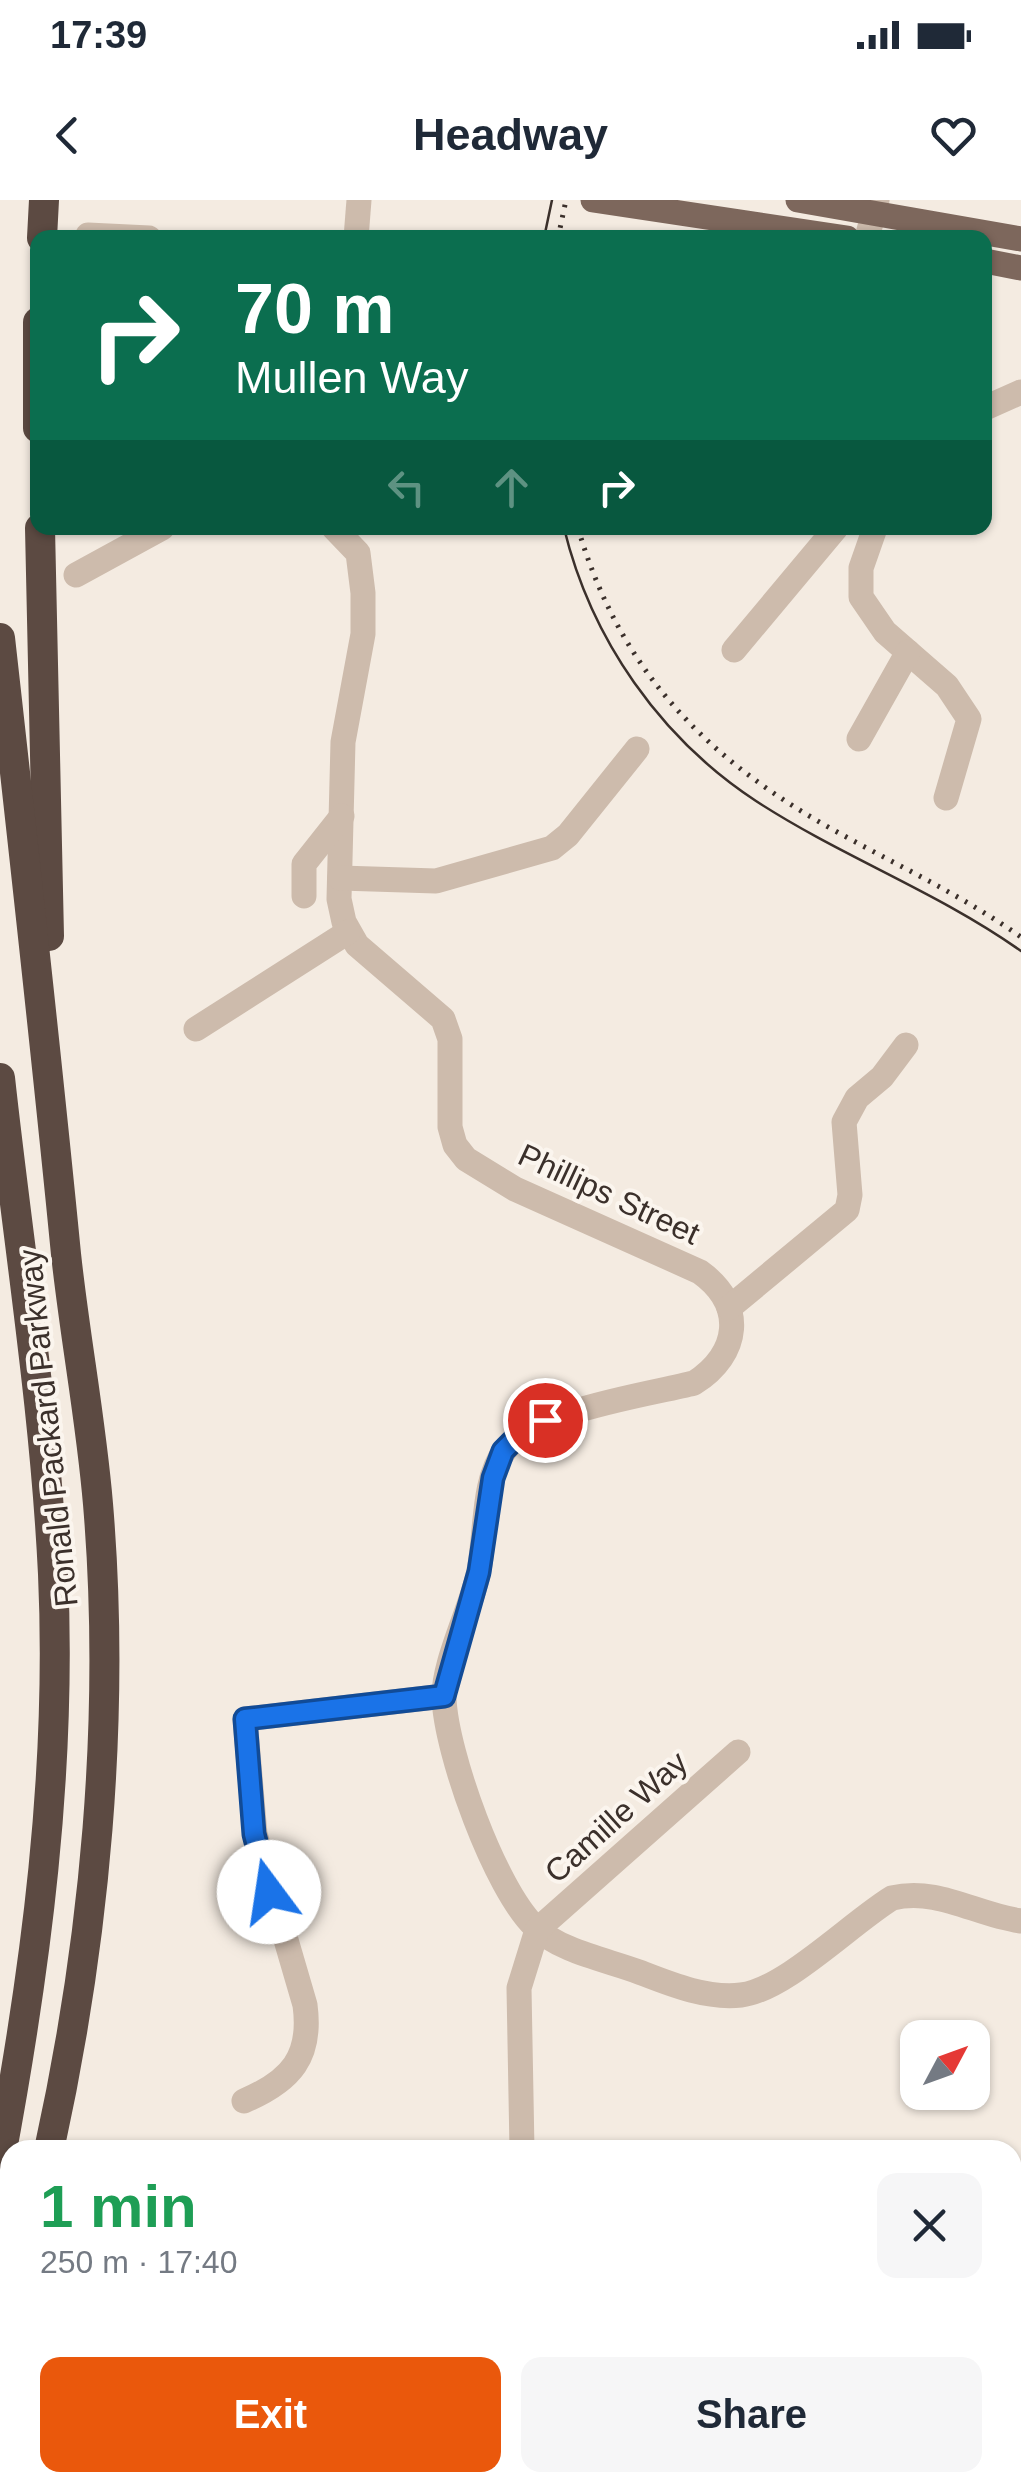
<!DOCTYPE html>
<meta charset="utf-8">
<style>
:root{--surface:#fff;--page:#f6f6f7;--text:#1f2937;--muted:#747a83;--accent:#ea580c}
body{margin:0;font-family:Arial,sans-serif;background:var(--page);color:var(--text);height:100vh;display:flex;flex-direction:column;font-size:38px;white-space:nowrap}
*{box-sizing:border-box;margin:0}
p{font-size:32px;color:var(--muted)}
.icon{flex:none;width:55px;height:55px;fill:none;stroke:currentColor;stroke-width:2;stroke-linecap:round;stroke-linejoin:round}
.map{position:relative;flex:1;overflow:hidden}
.panel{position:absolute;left:0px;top:1940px;width:1022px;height:352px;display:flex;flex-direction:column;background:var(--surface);border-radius:30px 30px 0 0;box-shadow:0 2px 8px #0004}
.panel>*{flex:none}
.guide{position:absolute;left:30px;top:30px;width:962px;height:305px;border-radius:20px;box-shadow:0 2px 8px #0004;background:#0b6e4f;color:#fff;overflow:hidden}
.needle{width:65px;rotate:49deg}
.buttons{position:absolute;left:900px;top:1820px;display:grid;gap:20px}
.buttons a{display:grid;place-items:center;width:90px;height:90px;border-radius:20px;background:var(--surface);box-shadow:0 2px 8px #0004;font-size:50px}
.pin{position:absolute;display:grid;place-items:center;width:85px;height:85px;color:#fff;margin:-42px;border:5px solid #fff;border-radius:50%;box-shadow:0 2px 10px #0007}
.me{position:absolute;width:110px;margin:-55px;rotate:346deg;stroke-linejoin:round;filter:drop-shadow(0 0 8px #0008)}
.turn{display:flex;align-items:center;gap:35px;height:210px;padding:0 40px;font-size:45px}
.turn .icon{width:130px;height:130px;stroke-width:2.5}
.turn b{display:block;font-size:70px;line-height:85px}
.lanes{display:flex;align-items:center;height:95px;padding:0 40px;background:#0003;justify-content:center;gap:50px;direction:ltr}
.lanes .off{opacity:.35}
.round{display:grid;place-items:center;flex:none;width:105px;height:105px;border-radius:20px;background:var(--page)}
.headline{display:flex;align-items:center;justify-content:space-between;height:170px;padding:0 40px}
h1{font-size:60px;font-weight:700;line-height:75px;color:#1e9e55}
.button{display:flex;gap:20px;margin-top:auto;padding:20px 40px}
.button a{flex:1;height:115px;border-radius:20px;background:var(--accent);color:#fff;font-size:40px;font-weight:700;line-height:115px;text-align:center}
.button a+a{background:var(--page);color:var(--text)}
.status{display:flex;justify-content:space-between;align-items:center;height:70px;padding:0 50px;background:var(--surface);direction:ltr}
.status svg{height:28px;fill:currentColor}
header{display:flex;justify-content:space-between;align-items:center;height:130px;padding:0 40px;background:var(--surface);font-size:45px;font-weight:700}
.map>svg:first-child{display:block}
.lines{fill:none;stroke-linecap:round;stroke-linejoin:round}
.minor{stroke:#cdbbac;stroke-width:25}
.major{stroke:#7d675c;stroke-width:25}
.highway{stroke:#5c4a42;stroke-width:30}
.tram{stroke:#3b302b;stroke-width:2.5}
.rail{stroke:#3b302b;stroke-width:5;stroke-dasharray:2.5 8;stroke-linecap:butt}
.route-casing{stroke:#114b97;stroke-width:25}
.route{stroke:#1a73e8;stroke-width:18}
.labels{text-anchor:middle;stroke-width:8;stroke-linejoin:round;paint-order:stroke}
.street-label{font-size:32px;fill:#3b302b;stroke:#fbf5ee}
</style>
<div class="status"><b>17:39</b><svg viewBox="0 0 49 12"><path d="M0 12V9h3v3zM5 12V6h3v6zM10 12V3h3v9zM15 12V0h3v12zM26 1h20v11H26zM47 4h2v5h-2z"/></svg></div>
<header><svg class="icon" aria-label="back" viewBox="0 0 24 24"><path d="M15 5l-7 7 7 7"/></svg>Headway<svg class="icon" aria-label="heart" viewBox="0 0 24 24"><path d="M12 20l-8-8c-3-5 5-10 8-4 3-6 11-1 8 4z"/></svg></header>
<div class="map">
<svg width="1021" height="2291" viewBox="0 0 1021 2291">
<rect width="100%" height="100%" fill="#f4ebe1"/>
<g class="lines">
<g class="minor">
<polyline points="88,35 149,38"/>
<polyline points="356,38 359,0"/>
<polyline points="867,38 877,0"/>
<polyline points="985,208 1021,192"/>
<path d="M 334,328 L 358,353 L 363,393 L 363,434 L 343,542 L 339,699 L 344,722 L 357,745 L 443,819 L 450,839 L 450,927 L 455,945 L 466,959 L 515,989 L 700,1072 C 746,1105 740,1154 694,1183 C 646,1195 533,1211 505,1250 C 481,1282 487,1337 478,1375 C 470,1411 443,1463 444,1498 C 446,1553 495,1689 535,1727 C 559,1751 607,1760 639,1772 C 670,1784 706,1799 741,1795 C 785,1790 851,1723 892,1698 C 938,1687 976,1715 1021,1721"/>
<polyline points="875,328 861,368 861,397 885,432 947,486 969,519 946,598"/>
<polyline points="76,375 162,328"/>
<polyline points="734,450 836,328"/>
<polyline points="859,539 908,452"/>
<polyline points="340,678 436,681 552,648 568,635 637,549"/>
<polyline points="304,696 304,664 342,616"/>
<polyline points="196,829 348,732"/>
<polyline points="729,1108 847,1010 850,995 844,922 857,898 882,877 906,845"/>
<path d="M 244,1901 C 291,1881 312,1857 305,1805 L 255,1634 L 245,1519 L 444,1496"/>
<polyline points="522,1950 519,1788 537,1730 738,1552"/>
<polyline points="265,2282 268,2291"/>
<polyline points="684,2282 687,2291"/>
</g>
<g class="major">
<polyline points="593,0 847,38"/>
<polyline points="798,0 1021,39"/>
<polyline points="985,61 1021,68"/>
</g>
<g class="highway">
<polyline points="42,38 44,0"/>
<polyline points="38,122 38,228"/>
<polyline points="40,328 49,736"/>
<path d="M 0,438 C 23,643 46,849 66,1054 C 75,1138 91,1220 98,1304 C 116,1518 95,1741 49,1950"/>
<path d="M 0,878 C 18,1043 45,1208 53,1374 C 62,1571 36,1768 0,1961"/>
<polyline points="0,2147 10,2112"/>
</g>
<g class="tram">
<polyline points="544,38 552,0"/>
<path d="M 564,328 C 591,439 660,538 756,601 C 842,657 938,692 1021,751"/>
</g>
<g class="rail">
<polyline points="558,38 566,0"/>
<path d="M 578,328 C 617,462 697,550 816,620 C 885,660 956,691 1021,737"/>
</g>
</g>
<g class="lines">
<g class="route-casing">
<polyline id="route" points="269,1692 254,1634 245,1519 444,1496 479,1372 493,1278 503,1251 520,1234 545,1220"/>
</g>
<use href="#route" class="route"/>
</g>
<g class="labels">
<g class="street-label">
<text transform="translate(609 994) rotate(25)" y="11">Phillips Street</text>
<text transform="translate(48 1228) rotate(-96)" y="11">Ronald Packard Parkway</text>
<text transform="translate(616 1617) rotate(-42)" y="11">Camille Way</text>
</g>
</g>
</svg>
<div class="buttons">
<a><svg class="needle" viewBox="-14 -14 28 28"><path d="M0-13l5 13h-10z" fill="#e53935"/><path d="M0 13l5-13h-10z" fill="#747a83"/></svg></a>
</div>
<div class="pin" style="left:545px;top:1220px;background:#d93025"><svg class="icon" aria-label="arrive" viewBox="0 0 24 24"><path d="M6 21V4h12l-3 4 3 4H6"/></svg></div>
<svg class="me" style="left:269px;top:1692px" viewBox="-20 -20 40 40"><circle r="19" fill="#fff"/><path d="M0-13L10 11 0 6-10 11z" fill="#1a73e8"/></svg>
<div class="guide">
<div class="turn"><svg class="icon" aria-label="right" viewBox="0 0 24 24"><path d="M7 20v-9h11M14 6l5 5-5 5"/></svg><div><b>70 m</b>Mullen Way</div></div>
<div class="lanes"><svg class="icon off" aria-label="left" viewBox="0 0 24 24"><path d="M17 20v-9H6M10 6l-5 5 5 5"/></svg><svg class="icon off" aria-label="ahead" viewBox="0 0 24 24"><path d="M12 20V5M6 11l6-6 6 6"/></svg><svg class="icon" aria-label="right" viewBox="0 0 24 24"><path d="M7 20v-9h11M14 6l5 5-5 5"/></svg></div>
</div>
<section class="panel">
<div class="headline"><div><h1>1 min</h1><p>250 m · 17:40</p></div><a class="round"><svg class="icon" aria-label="close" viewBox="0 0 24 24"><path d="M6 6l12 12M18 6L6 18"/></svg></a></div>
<div class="button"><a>Exit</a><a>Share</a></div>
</section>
</div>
